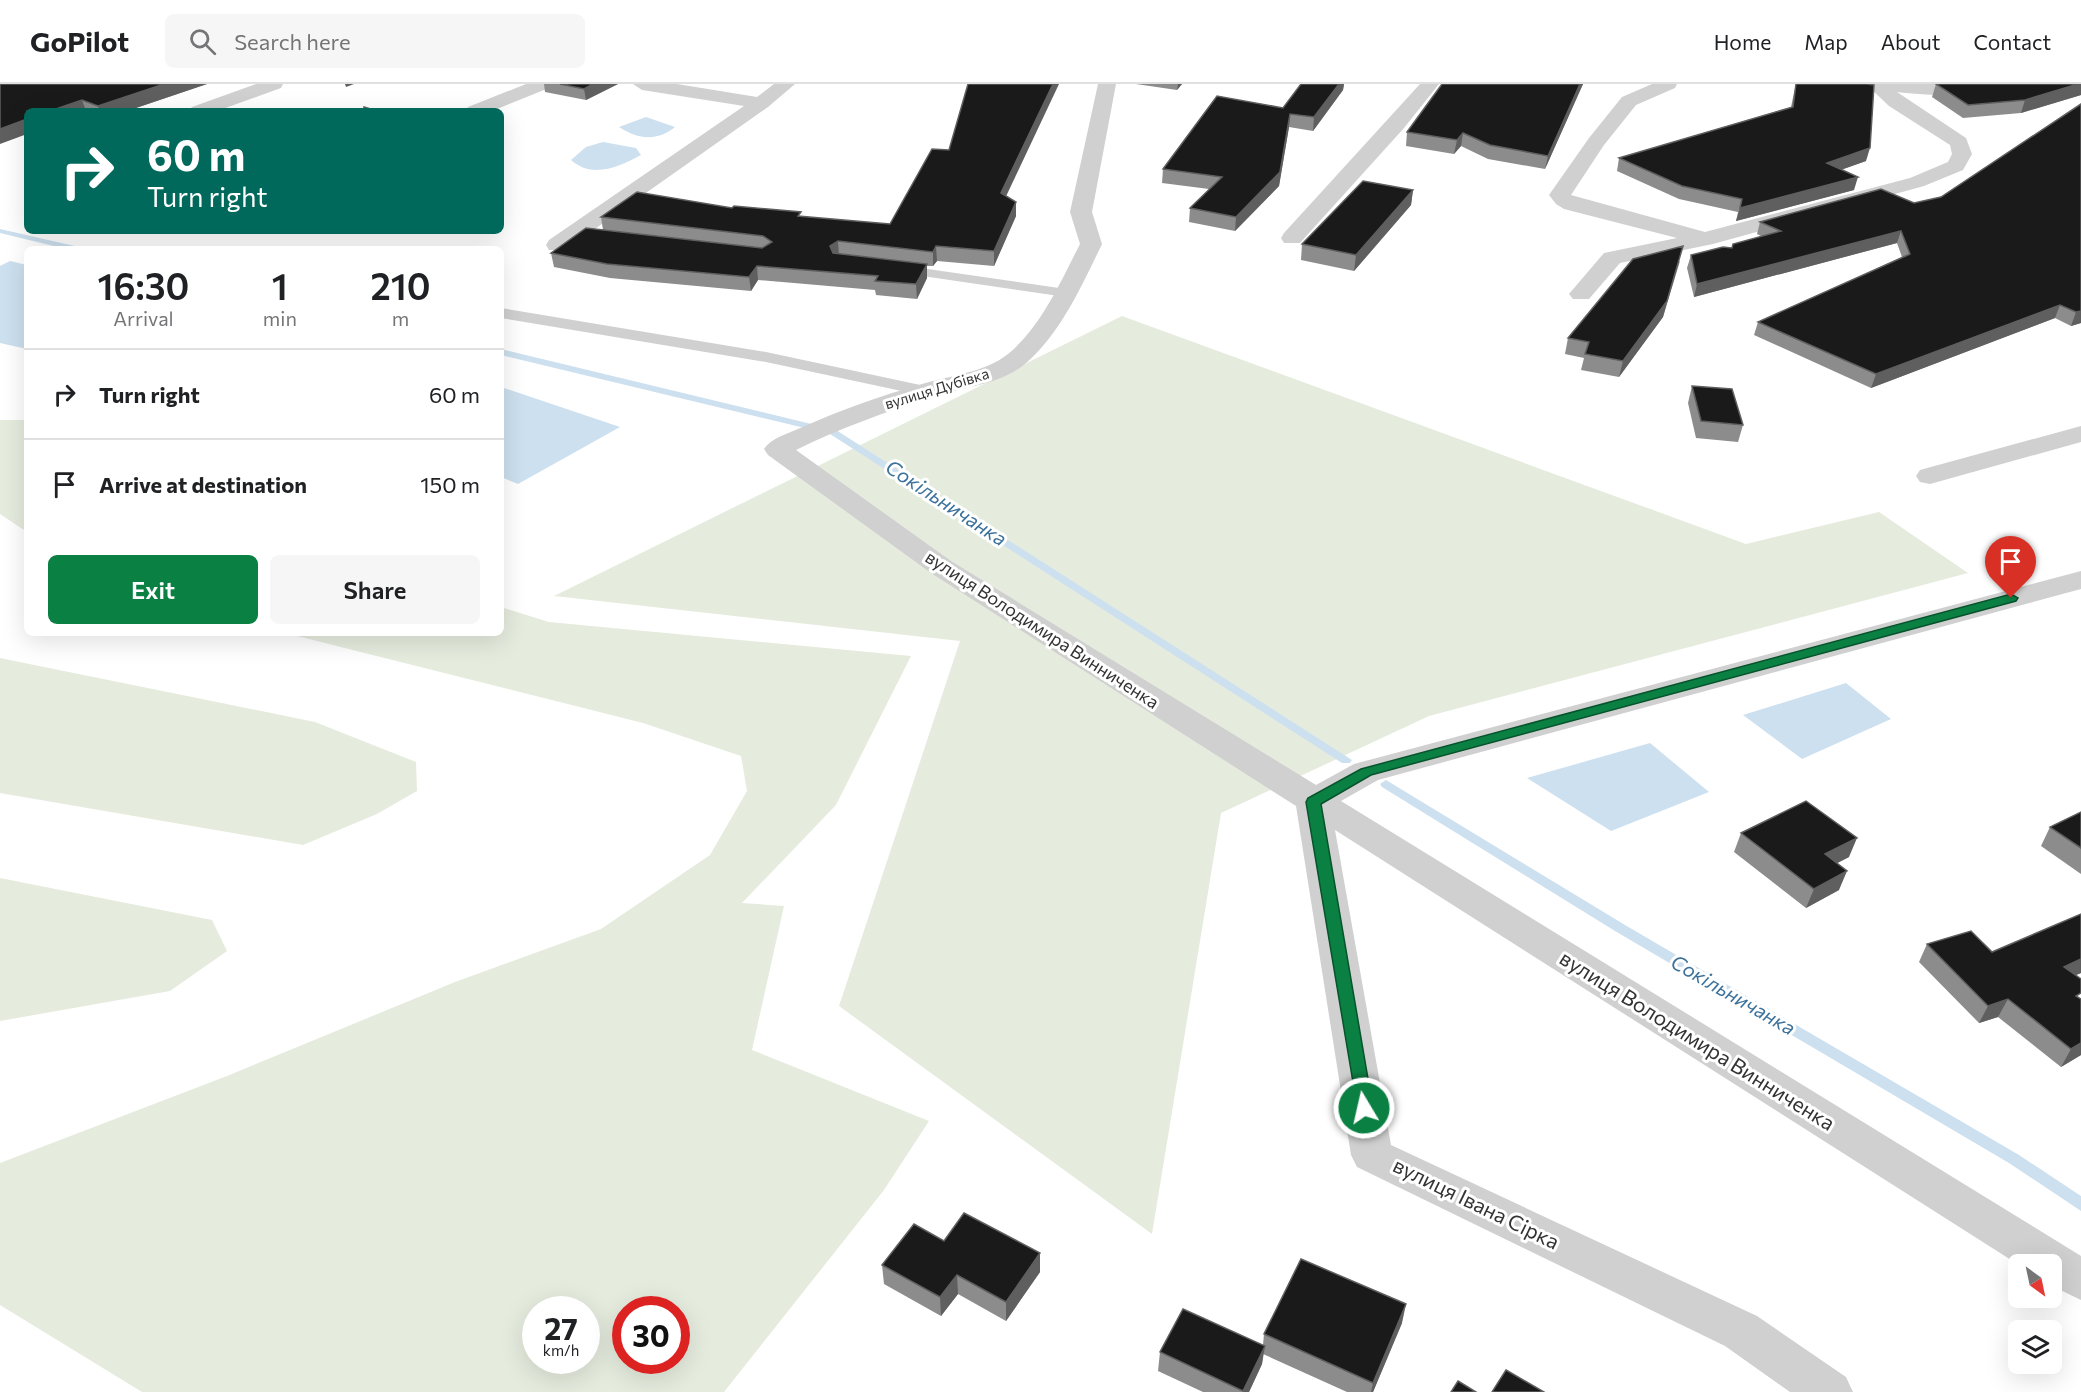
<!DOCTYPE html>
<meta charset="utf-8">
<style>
:root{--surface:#fff;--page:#f6f6f6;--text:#202124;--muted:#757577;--line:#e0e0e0;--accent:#0b8043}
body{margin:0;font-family:Commissioner,sans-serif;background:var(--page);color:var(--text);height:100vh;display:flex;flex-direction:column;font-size:22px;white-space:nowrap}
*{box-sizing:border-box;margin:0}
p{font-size:20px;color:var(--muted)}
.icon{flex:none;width:33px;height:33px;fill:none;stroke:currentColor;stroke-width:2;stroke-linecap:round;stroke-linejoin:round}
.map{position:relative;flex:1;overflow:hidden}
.drawer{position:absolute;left:24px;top:162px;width:480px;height:390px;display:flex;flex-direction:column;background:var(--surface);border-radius:9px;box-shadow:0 6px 24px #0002}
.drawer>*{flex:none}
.guide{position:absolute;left:24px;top:24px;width:480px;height:126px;border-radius:9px;box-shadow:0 6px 24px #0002;background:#00695c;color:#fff;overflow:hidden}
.needle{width:39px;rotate:147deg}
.buttons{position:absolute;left:2008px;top:1170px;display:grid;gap:12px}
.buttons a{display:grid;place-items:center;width:54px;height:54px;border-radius:9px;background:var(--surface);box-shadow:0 6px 24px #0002;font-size:30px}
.speed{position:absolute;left:522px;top:1212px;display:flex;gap:12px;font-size:30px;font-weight:700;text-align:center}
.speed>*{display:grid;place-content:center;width:78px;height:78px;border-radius:50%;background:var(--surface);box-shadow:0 6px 24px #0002;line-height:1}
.speed small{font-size:15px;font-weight:400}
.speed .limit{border:9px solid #d22;background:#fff;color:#111}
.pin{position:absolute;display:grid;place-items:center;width:51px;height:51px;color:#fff;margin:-62px -26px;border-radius:50% 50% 50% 0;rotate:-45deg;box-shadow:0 0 6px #0007}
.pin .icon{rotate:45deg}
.me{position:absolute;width:66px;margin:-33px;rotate:351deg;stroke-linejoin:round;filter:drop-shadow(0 0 4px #0008)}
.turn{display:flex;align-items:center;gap:21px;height:126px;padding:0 24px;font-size:27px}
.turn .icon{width:78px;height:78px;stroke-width:2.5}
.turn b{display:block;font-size:42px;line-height:51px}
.eta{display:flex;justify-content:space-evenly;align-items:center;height:102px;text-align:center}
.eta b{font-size:36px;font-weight:600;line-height:42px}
.cta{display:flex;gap:12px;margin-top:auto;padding:12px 24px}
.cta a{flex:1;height:69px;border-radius:9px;background:var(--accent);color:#fff;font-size:24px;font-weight:600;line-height:69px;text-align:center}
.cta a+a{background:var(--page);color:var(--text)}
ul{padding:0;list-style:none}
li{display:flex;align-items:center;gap:18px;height:90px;padding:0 24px;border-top:2px solid var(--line)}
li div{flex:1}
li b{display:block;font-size:22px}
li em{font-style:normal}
header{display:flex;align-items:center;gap:36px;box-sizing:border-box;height:84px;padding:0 30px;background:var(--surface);border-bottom:2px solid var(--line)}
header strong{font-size:28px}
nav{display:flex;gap:33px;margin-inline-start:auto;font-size:21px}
.search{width:420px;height:54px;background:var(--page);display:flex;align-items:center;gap:15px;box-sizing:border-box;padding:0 21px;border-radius:9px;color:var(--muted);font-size:22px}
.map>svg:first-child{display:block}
.green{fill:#e5ecde;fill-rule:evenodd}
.water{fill:#cde0ef}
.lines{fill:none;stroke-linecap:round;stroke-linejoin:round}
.stream{fill:#cde0ef;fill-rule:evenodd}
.lane{fill:#d0d0d0;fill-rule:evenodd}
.street{fill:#d0d0d0;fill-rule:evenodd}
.wall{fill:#8c8c8c}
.shaded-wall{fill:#5f5f5f}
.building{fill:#1a1a1a;stroke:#5f5f5f;stroke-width:1.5}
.route{fill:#0b8043;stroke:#07532c;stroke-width:1.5}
.labels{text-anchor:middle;stroke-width:6;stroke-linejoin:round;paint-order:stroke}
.far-street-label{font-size:15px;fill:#333;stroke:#fff}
.street-label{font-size:18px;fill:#333;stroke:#fff}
.water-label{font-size:20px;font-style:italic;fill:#3b719a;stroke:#fff}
.near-street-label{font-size:21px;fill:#333;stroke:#fff}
</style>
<header>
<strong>GoPilot</strong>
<div class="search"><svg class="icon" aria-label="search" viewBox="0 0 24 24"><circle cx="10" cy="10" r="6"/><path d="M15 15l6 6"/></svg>Search here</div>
<nav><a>Home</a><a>Map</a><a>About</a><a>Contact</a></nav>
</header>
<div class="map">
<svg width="2081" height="1308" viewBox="0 0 2081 1308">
<rect width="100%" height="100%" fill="#fff"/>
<g class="green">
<polygon points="1122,232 1746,460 1879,428 1968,489 1429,632 1221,729 1152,1150 839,922 960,557 554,512"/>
<polygon points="0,336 27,336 27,448 0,430"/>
<path d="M 501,523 L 549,538 L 911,572 L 836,721 L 742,819 L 784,822 L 752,966 L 929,1037 L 884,1106 L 724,1308 L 142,1308 L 0,1221 L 0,1079 L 227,992 L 455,898 L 601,845 L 710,771 L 747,707 L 741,672 L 643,639 L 285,549 L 501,549 ZM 536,1226 L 586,1226 L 586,1276 L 536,1276 ZM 626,1226 L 676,1226 L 676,1276 L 626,1276 Z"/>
<polygon points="0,574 315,638 416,678 417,707 377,730 303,761 0,709"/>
<polygon points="0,794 212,836 227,867 170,907 0,937"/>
</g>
<g class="water">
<path d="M 646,33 L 675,43 C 658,57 638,56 619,43 Z"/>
<path d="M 603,58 L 636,64 L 641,71 C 619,83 592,95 571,76 L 586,63 Z"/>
<polygon points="10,177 27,181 27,265 0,259 0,182"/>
<polygon points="501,303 620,343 518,400 501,393"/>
<polygon points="1846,599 1891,635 1802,675 1743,631"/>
<polygon points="1650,659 1709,708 1611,747 1527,694"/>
</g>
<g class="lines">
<g class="stream">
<polygon points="0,145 79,163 80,165 66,165 0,149"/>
<polygon points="501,265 836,346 1352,676 1350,679 1342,679 830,350 501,271"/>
<polygon points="1386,696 1625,841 2019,1071 2081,1112 2081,1127 2009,1079 1615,847 1382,703 1380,700"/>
</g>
<g class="lane">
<polygon points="900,181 1066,205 1073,209 1066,213 895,188 893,185"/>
<polygon points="501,224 766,268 925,302 933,307 925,312 766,278 501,234"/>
</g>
<g class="street">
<polygon points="256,0 283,0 281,4 217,27 189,27 192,23"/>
<polygon points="526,0 551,0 549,4 492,27 465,27 468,23"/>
<polygon points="633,0 677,0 757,13 774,0 795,0 768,23 565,166 549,166 546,161 549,156 744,22 642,6"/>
<path d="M 1098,0 L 1116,0 L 1092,128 L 1102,160 C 1082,201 1061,249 1026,279 C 1001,301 963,303 932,313 C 886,328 840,344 796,366 L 951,477 L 1316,701 L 1354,680 L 2081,487 L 2081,505 L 1378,696 L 1341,717 L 2081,1172 L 2081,1216 L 2052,1202 L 2052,1180 L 2019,1181 L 1335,746 L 1391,1061 L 1757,1232 L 1846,1293 L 1853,1308 L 1790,1308 L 1725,1262 L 1357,1083 L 1351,1071 L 1296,722 L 931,489 L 768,371 L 764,365 C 771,354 787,350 798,345 C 838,327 880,312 922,300 C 951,291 984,289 1008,270 C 1041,243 1061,197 1080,160 L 1070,128 Z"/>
<polygon points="1420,0 1439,0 1404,44 1300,159 1284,159 1281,154 1284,149"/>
<path d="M 1652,0 L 1677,0 L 1675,4 L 1636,21 L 1604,61 L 1571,111 L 1705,148 L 1910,94 L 1948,78 L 1952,70 L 1950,61 L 1889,22 L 1866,0 L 1987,0 L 1989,4 C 1981,16 1913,10 1897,8 L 1966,54 L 1972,70 L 1963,86 L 1924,102 L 1713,160 L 1620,179 L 1589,215 L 1573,215 L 1569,210 L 1604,169 L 1677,154 L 1564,125 L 1556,120 L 1549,111 L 1589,54 L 1622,13 Z"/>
<polygon points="2081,342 2081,358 1930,400 1920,398 1916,392 1920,386"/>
</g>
</g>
<g class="wall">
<polygon points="0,0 207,0 127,27 27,27"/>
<polygon points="544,0 618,0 586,16 545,8"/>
<polygon points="1136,0 1182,0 1177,6"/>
<polygon points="1301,0 1344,0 1343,6 1313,47 1289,43 1279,102 1235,147 1189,138 1190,124 1209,105 1162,99 1163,85 1283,24"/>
<polygon points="1583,0 1545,85 1488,75 1461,62 1454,70 1406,62 1407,48"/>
<polygon points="1796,0 1866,77 1841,86 1854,106 1736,137 1738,128 1679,115 1617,87 1619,74 1791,23 1795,4"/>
<polygon points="1936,0 2081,0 2081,11 2021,29 1963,34 1932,13"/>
<polygon points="2081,20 2081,239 2071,242 2055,234 1871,304 1754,251 1758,238 1902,173 1897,159 1694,213 1687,184 1691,171 1732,164 1761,152 1757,150 1760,138 1914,119 1941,113"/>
<polygon points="1413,106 1411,121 1354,187 1301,176 1302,160"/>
<polygon points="1006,112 1016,118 1016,132 994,182 937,177 933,182 927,182 927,194 917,215 876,211 875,206 758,196 751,207 610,194 554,183 551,169 603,146 601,133 732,124 802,133 890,140"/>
<polygon points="1680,177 1663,233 1619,293 1581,286 1584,274 1565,270 1568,254"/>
<polygon points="1692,302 1743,341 1738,358 1696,354 1688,319"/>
<polygon points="2081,728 2081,790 2041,762 2050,743"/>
<polygon points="1741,749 1849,773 1837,779 1839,806 1806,824 1734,768"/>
<polygon points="2081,830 2081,889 2075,891 2081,971 2061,983 1998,933 1979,939 1919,878 1927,860 1992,868"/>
<polygon points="944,1157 1040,1188 1006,1237 958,1210 941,1232 884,1200 882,1181"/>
<polygon points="1402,1239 1373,1308 1347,1308 1263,1270 1262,1280 1249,1308 1203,1308 1158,1287 1160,1268 1263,1261 1264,1250"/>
</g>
<g class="shaded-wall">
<polygon points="164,0 207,0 127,27 100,27 98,22"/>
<polygon points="345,0 354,0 346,3"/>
<polygon points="593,0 618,0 586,16 584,5"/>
<polygon points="1053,0 1059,0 1001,123 1001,109"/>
<polygon points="1178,0 1182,0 1177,6"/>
<polygon points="1339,0 1344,0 1343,6 1313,47 1314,33"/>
<polygon points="1580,0 1583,0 1545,85 1548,72"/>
<polygon points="2078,0 2081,0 2081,11 2021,29 2025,16"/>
<polygon points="82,16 86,27 50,27"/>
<polygon points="1290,30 1289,43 1279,102 1235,147 1236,133"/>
<polygon points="27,35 27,50 0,60 0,45"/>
<polygon points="1463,49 1461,62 1454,70 1457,56"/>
<polygon points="1870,64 1866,77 1823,92 1827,79"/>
<polygon points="1858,93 1854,106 1736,137 1740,124"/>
<polygon points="1413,106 1411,121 1354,187 1356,171"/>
<polygon points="1016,118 1016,132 994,182 994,167"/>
<polygon points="1901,147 1897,159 1694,213 1697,200"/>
<polygon points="838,157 839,172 831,176 830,162"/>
<polygon points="936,162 937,177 933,182 933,168"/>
<polygon points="1683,162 1663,233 1619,293 1623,277"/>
<polygon points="927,180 927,194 917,215 916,200"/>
<polygon points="757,182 758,196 751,207 749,193"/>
<polygon points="2060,221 2055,234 1871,304 1876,290"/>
<polygon points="2081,227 2081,239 2071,242 2076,228"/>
<polygon points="1857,754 1849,773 1818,789 1825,770"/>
<polygon points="1847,787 1839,806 1806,824 1814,805"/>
<polygon points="2081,875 2081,889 2054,901 2064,883"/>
<polygon points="2008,915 1998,933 1979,939 1988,922"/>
<polygon points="2081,959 2081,971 2061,983 2071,965"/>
<polygon points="1040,1169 1040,1188 1006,1237 1006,1218"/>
<polygon points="957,1191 958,1210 941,1232 940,1213"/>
<polygon points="1406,1220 1402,1239 1373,1308 1371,1308 1373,1299"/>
<polygon points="1265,1262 1262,1280 1249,1308 1243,1308"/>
</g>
<g class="building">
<polygon points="0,0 164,0 98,22 82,16 50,27 27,27 27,35 0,45"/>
<polygon points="560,0 593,0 584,5"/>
<polygon points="968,0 1053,0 1001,109 1016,118 994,167 936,162 933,168 838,157 830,162 833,169 927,180 916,200 875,197 878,192 757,182 749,193 607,180 551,169 586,144 762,164 772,158 763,152 601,133 637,108 732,124 734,122 801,128 798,132 890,140 932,65 949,66"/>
<polygon points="1301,0 1339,0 1314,33 1290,30 1280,88 1236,133 1190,124 1222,93 1163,85 1217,12 1283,24"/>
<polygon points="1442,0 1580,0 1548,72 1490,61 1463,49 1457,56 1407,48"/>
<polygon points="1796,0 1867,0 1874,1 1870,64 1827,79 1858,93 1740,124 1742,115 1682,102 1619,74 1793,23"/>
<polygon points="1936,0 2078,0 2025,16 1968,21"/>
<polygon points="2081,20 2081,227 2076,228 2060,221 1876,290 1758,238 1910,170 1901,147 1697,200 1691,171 1723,163 1732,164 1733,160 1781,147 1760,138 1881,105 1914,119 1941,113"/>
<polygon points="364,23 377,27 364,27"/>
<polygon points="1363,97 1413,106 1356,171 1302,160"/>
<polygon points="1683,162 1667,217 1623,277 1585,270 1589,258 1568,254 1633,175"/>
<polygon points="1692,302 1732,305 1743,341 1701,337"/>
<polygon points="1806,717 1857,754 1825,770 1847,787 1814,805 1741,749"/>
<polygon points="2081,728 2081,764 2050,743"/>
<polygon points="2081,830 2081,875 2064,883 2081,895 2081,909 2076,912 2081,915 2081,959 2071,965 2008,915 1988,922 1927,860 1971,847 1992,868"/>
<polygon points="964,1129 1040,1169 1006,1218 957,1191 940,1213 882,1181 914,1140 944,1157"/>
<polygon points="1301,1175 1406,1220 1373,1299 1264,1250"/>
<polygon points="1183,1225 1265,1262 1243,1307 1160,1268"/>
<polygon points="1506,1286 1544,1308 1492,1308"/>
<polygon points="1458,1297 1476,1308 1451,1308"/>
</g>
<polygon class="route" points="2011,510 2018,514 2016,517 1371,691 1321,720 1373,1024 1370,1028 1358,1028 1306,718 1308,714 1361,685"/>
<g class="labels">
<g class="far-street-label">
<text transform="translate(937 305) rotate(-17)" y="5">вулиця Дубівка</text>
</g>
<g class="street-label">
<text transform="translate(1042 546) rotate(33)" y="6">вулиця Володимира Винниченка</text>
</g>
<g class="water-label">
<text transform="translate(946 419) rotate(33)" y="7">Сокільничанка</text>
<text transform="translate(1733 911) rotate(30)" y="7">Сокільничанка</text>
</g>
<g class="near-street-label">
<text transform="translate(1697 957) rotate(32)" y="7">вулиця Володимира Винниченка</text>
<text transform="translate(1476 1120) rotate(26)" y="7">вулиця Івана Сірка</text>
</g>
</g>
</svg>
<div class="buttons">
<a><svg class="needle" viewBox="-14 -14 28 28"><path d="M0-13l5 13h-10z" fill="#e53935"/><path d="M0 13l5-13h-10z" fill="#757577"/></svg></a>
<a><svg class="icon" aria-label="layers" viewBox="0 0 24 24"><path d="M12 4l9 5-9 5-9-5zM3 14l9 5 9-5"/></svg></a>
</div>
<div class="speed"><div>27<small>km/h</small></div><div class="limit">30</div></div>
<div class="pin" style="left:2011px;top:514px;background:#d93025"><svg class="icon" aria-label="arrive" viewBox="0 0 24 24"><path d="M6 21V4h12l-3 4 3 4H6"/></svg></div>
<svg class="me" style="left:1364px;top:1024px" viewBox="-20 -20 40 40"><circle r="17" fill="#0b8043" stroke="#fff" stroke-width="3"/><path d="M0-11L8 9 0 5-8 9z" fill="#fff"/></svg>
<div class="guide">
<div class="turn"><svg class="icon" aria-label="right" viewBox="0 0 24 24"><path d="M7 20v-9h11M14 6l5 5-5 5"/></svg><div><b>60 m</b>Turn right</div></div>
</div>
<section class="drawer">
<div class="eta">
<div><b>16:30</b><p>Arrival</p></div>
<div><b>1</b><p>min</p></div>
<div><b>210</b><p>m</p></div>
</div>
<ul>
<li><svg class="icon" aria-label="right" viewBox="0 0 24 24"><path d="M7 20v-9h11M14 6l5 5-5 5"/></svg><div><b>Turn right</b></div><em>60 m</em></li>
<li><svg class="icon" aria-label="arrive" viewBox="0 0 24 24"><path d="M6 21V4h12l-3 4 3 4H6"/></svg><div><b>Arrive at destination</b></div><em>150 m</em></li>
</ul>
<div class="cta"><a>Exit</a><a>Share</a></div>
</section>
</div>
